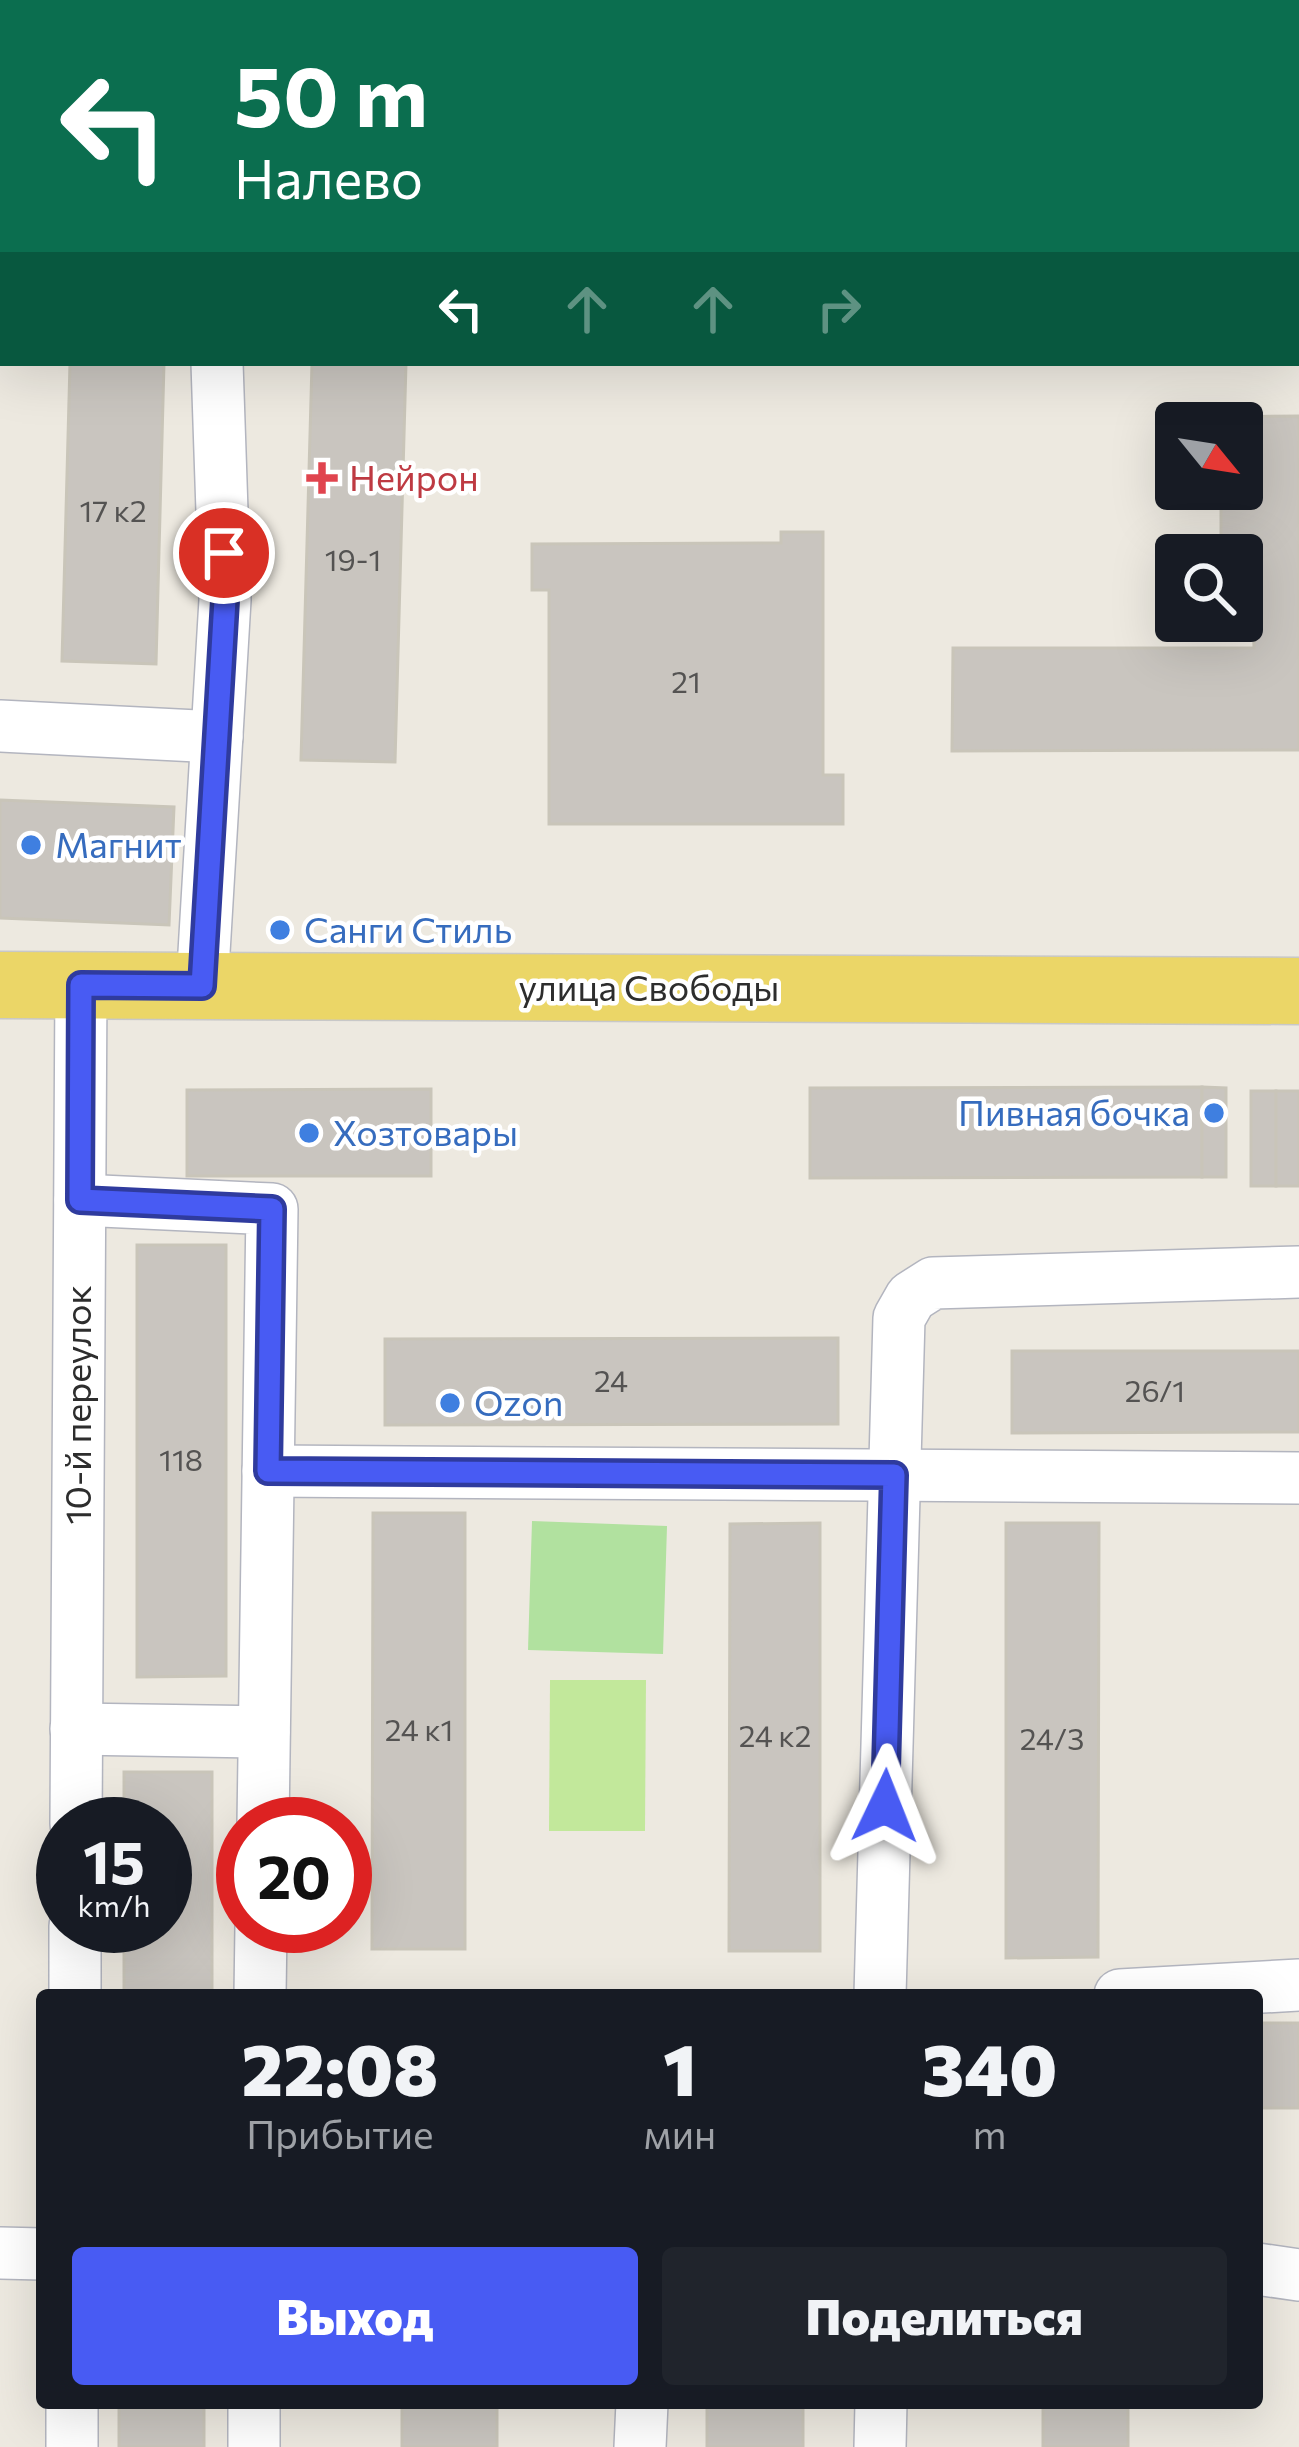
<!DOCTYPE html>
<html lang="ru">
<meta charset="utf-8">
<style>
:root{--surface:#171b24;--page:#20242c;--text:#f1f3f6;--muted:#9ea1a6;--accent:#485bf3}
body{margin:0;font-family:Commissioner,sans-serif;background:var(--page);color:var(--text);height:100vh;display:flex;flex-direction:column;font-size:45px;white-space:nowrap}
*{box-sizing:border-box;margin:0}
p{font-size:39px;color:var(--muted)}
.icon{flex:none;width:66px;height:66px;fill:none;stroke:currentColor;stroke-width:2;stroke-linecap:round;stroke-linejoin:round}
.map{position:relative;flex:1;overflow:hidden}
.panel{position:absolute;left:36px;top:1989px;width:1227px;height:420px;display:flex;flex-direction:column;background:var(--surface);border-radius:12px;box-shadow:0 12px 48px #0002}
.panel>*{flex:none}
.guide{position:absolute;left:0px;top:0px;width:1299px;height:366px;box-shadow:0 12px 48px #0002;background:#0b6e4f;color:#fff;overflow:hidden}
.needle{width:78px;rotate:120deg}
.fabs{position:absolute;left:1155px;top:402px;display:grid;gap:24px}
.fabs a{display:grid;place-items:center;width:108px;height:108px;border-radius:12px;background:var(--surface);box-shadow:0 12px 48px #0002;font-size:60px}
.speed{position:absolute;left:36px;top:1797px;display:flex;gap:24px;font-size:60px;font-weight:700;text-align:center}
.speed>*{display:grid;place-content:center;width:156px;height:156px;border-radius:50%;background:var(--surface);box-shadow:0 12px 48px #0002;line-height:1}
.speed small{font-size:30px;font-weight:400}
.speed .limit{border:18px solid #d22;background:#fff;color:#111}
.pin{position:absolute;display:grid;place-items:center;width:102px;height:102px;color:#fff;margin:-51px;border:6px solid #fff;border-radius:50%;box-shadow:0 3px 12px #0007}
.me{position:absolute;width:132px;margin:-66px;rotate:2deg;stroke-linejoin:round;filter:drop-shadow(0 0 9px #0008)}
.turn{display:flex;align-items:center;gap:42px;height:252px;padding:0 36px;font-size:54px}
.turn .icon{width:156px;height:156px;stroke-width:2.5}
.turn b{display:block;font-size:84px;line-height:102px}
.lanes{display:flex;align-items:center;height:114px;padding:0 36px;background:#0003;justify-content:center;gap:60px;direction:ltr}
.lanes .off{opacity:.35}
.eta{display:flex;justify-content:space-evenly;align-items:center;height:204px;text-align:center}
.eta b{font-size:72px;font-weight:800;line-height:84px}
.button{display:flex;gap:24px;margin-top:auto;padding:24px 36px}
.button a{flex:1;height:138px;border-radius:12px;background:var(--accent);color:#fff;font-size:48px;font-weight:800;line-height:138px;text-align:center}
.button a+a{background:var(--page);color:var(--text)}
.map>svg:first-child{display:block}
.green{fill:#b1e19f}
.pitch{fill:#c2e89b}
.building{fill:#c9c5bf;stroke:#c9c5b9;stroke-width:3}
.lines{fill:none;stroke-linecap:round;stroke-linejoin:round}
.minor-casing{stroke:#b3b5bf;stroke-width:54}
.major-casing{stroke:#c8c8c8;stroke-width:69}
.minor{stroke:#fff;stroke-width:51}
.major{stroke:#ebd667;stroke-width:66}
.route-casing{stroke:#2f3b9e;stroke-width:30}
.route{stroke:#485bf3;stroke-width:21}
.health-dot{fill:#e0444e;stroke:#fff;stroke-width:4.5}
.shop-dot{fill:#3f7fe0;stroke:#fff;stroke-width:4.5}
.labels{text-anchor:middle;stroke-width:9;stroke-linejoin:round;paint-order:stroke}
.number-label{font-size:30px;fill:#545352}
.health-label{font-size:36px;fill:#be3a42;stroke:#fff;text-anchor:start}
.shop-label{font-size:36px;fill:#366cbe;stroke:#fff;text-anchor:start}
.street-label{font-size:36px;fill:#2d2d2d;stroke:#fff}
</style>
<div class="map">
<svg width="1299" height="2447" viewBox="0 0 1299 2447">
<rect width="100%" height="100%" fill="#ede9e0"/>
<polygon class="green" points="532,1521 667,1526 663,1654 528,1650"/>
<polygon class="pitch" points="550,1680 646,1680 645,1831 549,1831"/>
<g class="building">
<polygon points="328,1 623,1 328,3"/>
<polygon points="70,363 164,363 156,664 62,661"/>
<polygon points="312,363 406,363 395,762 301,760"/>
<polygon points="1299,416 1299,750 952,751 953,648 1254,648 1253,611 1242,612 1242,555 1221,555 1221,489 1242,489 1242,423 1221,423 1221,417"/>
<polygon points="781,532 823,532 823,775 843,775 843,824 549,824 549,590 532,590 532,544 781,543"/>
<polygon points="0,800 174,807 169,925 0,918"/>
<polygon points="1202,1087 1202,1177 810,1178 810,1088"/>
<polygon points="1202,1087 1226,1088 1226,1177 1202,1177"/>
<polygon points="431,1089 431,1176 187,1176 187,1090"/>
<rect x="1251" y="1091" width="25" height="95"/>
<rect x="1276" y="1091" width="23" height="95"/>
<polygon points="137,1245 226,1245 226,1676 137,1677"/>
<polygon points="838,1338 838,1424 385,1425 385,1339"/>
<polygon points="1012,1351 1299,1351 1299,1432 1012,1433"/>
<polygon points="373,1513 465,1513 465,1949 372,1949"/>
<polygon points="820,1523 820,1951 729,1951 730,1524"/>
<polygon points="1006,1523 1099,1523 1098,1957 1006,1958"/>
<polygon points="124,1772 212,1772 212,1995 124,1995 124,1926 165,1926 165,1824 124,1824"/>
<rect x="1257" y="2023" width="42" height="85"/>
<rect x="119" y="2403" width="85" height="44"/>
<rect x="402" y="2403" width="95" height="44"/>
<rect x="707" y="2403" width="96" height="44"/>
<rect x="1043" y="2403" width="85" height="44"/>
</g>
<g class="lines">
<g class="minor-casing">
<g id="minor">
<polyline points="0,19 3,19"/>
<polyline points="0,726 217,737"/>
<polyline points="202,986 225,600 217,363"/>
<polyline points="80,1200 272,1209 263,1824"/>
<polyline points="268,1471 1299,1478"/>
<polyline points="76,1729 264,1732"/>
<polyline points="76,1824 81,985"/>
<polyline points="75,1995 75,1926"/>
<polyline points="260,1995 261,1926"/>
<polyline points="880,1995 899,1318 911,1297 933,1283 1299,1272"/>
<polyline points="1120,1995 1299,1985"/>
<polyline points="0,2253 42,2254"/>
<polyline points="1257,2269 1299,2275"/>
<polyline points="72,2447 72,2403"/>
<polyline points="254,2447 254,2403"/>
<polyline points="640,2447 642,2403"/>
<polyline points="880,2447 881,2403"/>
</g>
</g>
<g class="major-casing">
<polyline id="major" points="0,985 1299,991"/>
</g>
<use href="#minor" class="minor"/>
<use href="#major" class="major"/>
</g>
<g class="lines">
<g class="route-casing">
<polyline id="route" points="224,553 225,600 202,986 81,985 80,1200 272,1209 268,1471 894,1475 885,1806"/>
</g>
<use href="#route" class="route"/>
</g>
<path class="health-dot" d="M316 460h12v12h12v12h-12v12h-12v-12h-12v-12h12z"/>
<g class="shop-dot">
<circle cx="31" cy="845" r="12"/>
<circle cx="280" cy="930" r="12"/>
<circle cx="1214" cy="1113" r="12"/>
<circle cx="309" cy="1133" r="12"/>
<circle cx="450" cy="1403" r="12"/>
</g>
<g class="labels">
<g class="number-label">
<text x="113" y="522">17 к2</text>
<text x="353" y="571">19-1</text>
<text x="686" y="693">21</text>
<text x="611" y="1392">24</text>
<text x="1155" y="1402">26/1</text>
<text x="181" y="1471">118</text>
<text x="419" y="1741">24 к1</text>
<text x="775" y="1747">24 к2</text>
<text x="1052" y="1750">24/3</text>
</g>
<g class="health-label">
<text x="349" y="491">Нейрон</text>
</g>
<g class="shop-label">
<text x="55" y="858">Магнит</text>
<text x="304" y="943">Санги Стиль</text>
<text x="1190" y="1126" text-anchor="end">Пивная бочка</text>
<text x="333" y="1146">Хозтовары</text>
<text x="474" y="1416">Ozon</text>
</g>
<g class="street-label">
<text x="649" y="1001">улица Свободы</text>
<text transform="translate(78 1405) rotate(-90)" y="13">10-й переулок</text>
</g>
</g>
</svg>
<div class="fabs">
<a><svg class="needle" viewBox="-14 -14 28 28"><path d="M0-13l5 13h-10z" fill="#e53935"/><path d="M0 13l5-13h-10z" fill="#9ea1a6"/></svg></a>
<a><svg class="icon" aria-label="search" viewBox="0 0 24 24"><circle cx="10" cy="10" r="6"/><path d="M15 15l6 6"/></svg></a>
</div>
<div class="speed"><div>15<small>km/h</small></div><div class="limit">20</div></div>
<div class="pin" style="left:224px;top:553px;background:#d93025"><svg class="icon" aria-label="arrive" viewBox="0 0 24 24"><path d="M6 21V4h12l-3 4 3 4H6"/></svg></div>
<svg class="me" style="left:885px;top:1806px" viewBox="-20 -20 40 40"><path d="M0-17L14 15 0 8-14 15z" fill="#485bf3" stroke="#fff" stroke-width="4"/></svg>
<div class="guide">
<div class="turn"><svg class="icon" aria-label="left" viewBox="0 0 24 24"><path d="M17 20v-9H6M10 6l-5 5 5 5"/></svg><div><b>50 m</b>Налево</div></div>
<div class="lanes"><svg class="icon" aria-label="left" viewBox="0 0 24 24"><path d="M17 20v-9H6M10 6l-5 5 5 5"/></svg><svg class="icon off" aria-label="ahead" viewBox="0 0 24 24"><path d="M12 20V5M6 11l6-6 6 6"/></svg><svg class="icon off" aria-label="ahead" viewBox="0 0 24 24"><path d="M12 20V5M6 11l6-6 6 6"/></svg><svg class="icon off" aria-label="right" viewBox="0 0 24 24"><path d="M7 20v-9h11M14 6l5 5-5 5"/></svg></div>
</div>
<section class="panel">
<div class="eta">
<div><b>22:08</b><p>Прибытие</p></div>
<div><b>1</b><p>мин</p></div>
<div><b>340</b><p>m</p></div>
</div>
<div class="button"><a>Выход</a><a>Поделиться</a></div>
</section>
</div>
